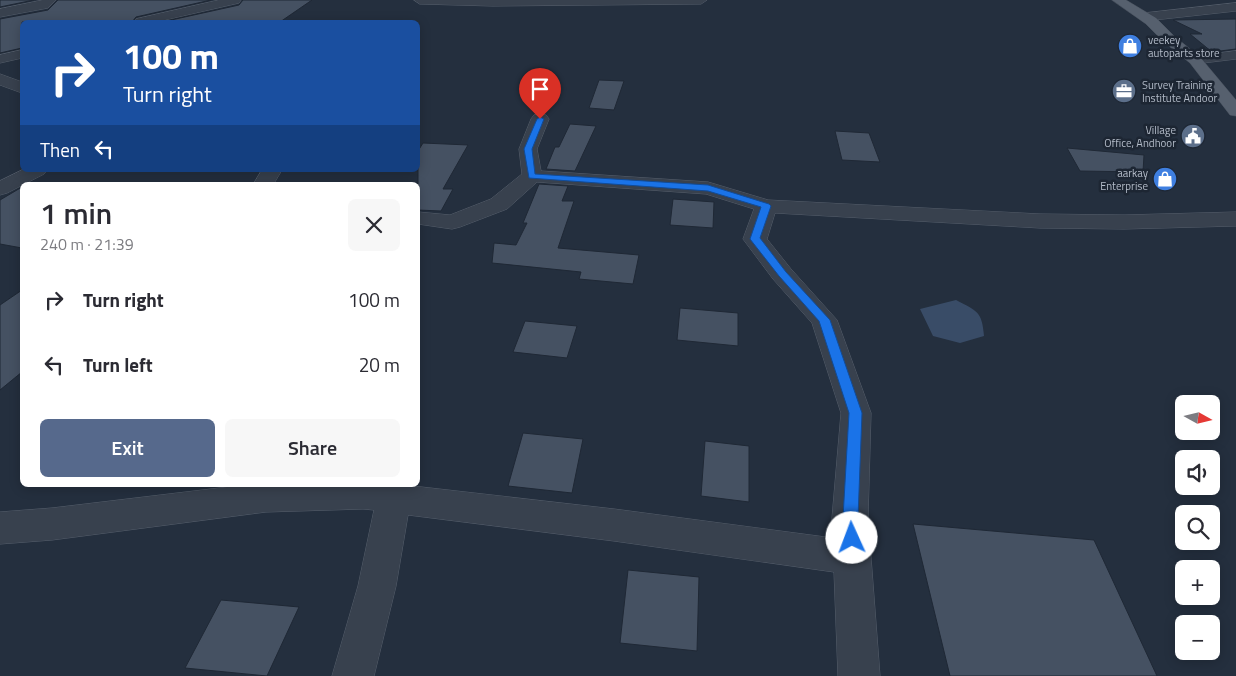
<!DOCTYPE html>
<meta charset="utf-8">
<style>
:root{--surface:#fff;--page:#f7f7f7;--text:#2b2b33;--muted:#7c7c81;--accent:#56698c}
body{margin:0;font-family:"Titillium Web",sans-serif;background:var(--page);color:var(--text);height:100vh;display:flex;flex-direction:column;font-size:19px;white-space:nowrap}
*{box-sizing:border-box;margin:0}
p{font-size:16px;color:var(--muted)}
.icon{flex:none;width:28px;height:28px;fill:none;stroke:currentColor;stroke-width:2;stroke-linecap:round;stroke-linejoin:round}
.map{position:relative;flex:1;overflow:hidden}
.sheet{position:absolute;left:20px;top:182px;width:400px;height:305px;display:flex;flex-direction:column;background:var(--surface);border-radius:8px;box-shadow:0 2px 12px #0003}
.sheet>*{flex:none}
.hud{position:absolute;left:20px;top:20px;width:400px;height:152px;border-radius:8px;box-shadow:0 2px 12px #0003;background:#1a4fa0;color:#fff;overflow:hidden}
.needle{width:32px;rotate:98deg}
.controls{position:absolute;left:1175px;top:395px;display:grid;gap:10px}
.controls a{display:grid;place-items:center;width:45px;height:45px;border-radius:8px;background:var(--surface);box-shadow:0 2px 12px #0003;font-size:25px}
.pin{position:absolute;display:grid;place-items:center;width:42px;height:42px;color:#fff;margin:-51px -21px;border-radius:50% 50% 50% 0;rotate:-45deg;box-shadow:0 0 5px #0007}
.pin .icon{rotate:45deg}
.me{position:absolute;width:55px;margin:-28px;rotate:358deg;stroke-linejoin:round;filter:drop-shadow(0 0 4px #0008)}
.turn{display:flex;align-items:center;gap:18px;height:105px;padding:0 20px;font-size:22px}
.turn .icon{width:65px;height:65px;stroke-width:2.5}
.turn b{display:block;font-size:35px;line-height:42px}
.then{display:flex;align-items:center;height:48px;padding:0 20px;background:#0003;gap:10px;font-size:19px}
.round{display:grid;place-items:center;flex:none;width:52px;height:52px;border-radius:8px;background:var(--page)}
.summary{display:flex;align-items:center;justify-content:space-between;height:85px;padding:0 20px}
h1{font-size:30px;font-weight:600;line-height:38px}
.action{display:flex;gap:10px;margin-top:auto;padding:10px 20px}
.action a{flex:1;height:58px;border-radius:8px;background:var(--accent);color:#fff;font-size:20px;font-weight:600;line-height:58px;text-align:center}
.action a+a{background:var(--page);color:var(--text)}
ul{padding:0;list-style:none}
li{display:flex;align-items:center;gap:15px;height:65px;padding:0 20px}
li div{flex:1}
li b{display:block;font-size:19px}
li em{font-style:normal}
.map>svg:first-child{display:block}
.water{fill:#394c67}
.building{fill:#455162;stroke:#1f2835}
.lines{fill:none;stroke-linecap:round;stroke-linejoin:round}
.minor-casing{stroke:#565f6c;stroke-width:1}
.major-casing{stroke:#414a57;stroke-width:1}
.minor{fill:#38414e;fill-rule:evenodd}
.major{fill:#56606e;fill-rule:evenodd}
.route{fill:#1a73e8;stroke:#114b97}
.labels{text-anchor:middle;stroke-width:5;stroke-linejoin:round;paint-order:stroke}
.far-poi-label{font-size:11px;fill:#b4bcc9;stroke:#1d2633;text-anchor:start}
</style>
<div class="map">
<svg width="1236" height="676" viewBox="0 0 1236 676">
<rect width="100%" height="100%" fill="#242f3e"/>
<path class="water" d="M 956,300 C 977,311 982,311 984,336 L 960,343 L 933,336 L 920,309 Z"/>
<g class="building">
<polygon points="0,0 34,0 0,7"/>
<polygon points="58,0 211,0 136,17 132,22 22,22 22,48 0,53 0,19 48,10"/>
<polygon points="243,0 312,0 280,22 162,22 239,5"/>
<polygon points="1236,19 1236,49 1212,52 1190,34 1202,34 1173,20"/>
<polygon points="599,80 624,81 614,110 589,108"/>
<polygon points="570,124 596,126 575,171 546,169 555,147 559,147"/>
<polygon points="835,131 869,133 880,162 842,160"/>
<polygon points="423,143 468,145 443,189 453,189 441,211 418,210 418,151"/>
<polygon points="1067,148 1144,155 1143,172 1080,171"/>
<polygon points="539,184 568,186 562,201 574,201 558,248 639,255 633,284 579,279 581,272 492,263 494,243 516,245 527,223 523,223"/>
<polygon points="22,187 22,248 0,244 0,200"/>
<polygon points="673,199 714,202 713,228 670,225"/>
<polygon points="22,290 22,372 0,390 0,305"/>
<polygon points="680,308 738,313 738,346 677,340"/>
<polygon points="525,321 577,326 567,358 513,352"/>
<polygon points="523,433 583,439 572,493 508,486"/>
<polygon points="705,441 749,446 749,502 701,496"/>
<polygon points="913,524 1094,540 1157,676 950,676"/>
<polygon points="628,570 699,577 697,651 620,643"/>
<polygon points="221,600 299,607 267,676 185,668"/>
</g>
<g class="lines">
<g class="minor-casing">
<g id="minor">
<polygon points="43,0 56,0 48,8 0,17 0,9"/>
<polygon points="219,0 241,0 239,3 156,22 134,22 136,19"/>
<polygon points="414,0 707,0 701,4 493,6 420,4"/>
<polygon points="1236,3 1236,11 1145,21 1139,17 1145,13"/>
<polygon points="22,50 22,58 0,63 0,55"/>
<polygon points="1236,51 1236,59 1195,64 1190,63 1188,60 1190,57 1195,56"/>
<polygon points="0,74 22,82 22,93 0,85"/>
<polygon points="540,114 546,115 549,119 537,149 541,171 708,182 768,200 1040,214 1124,215 1236,212 1236,226 1124,229 1040,228 775,213 767,239 791,269 837,320 871,413 868,518 880,676 838,676 834,572 614,541 408,515 396,586 374,676 332,676 358,586 374,510 363,509 266,512 52,540 0,544 0,512 52,508 244,485 404,485 614,509 833,538 832,518 841,413 812,323 773,279 743,239 754,209 706,194 537,182 507,209 460,227 452,229 418,224 418,212 450,215 491,199 522,174 519,149 531,119 534,115"/>
<polygon points="22,170 47,170 44,174 7,193 0,195 0,181"/>
<polygon points="262,170 282,170 273,185 253,185"/>
</g>
</g>
<g class="major-casing">
<polygon id="major" points="1112,0 1126,0 1156,18 1174,36 1200,57 1236,100 1236,116 1230,115 1190,63 1164,42 1146,24"/>
</g>
<use href="#minor" class="minor"/>
<use href="#major" class="major"/>
</g>
<polygon class="route" points="540,117 544,119 532,149 535,174 708,185 769,204 771,206 760,238 786,272 830,320 862,413 858,518 859,538 857,543 852,545 846,543 844,538 843,518 849,413 819,321 779,276 750,239 761,207 708,191 529,178 524,149 537,119"/>
<defs>
<g id="shop-disc" transform="scale(1.25)"><circle r="9.5" fill="#3f7fe0" stroke="#1d2633"/><path d="M-5-2.5h2.3a2.7 3.5 0 0 1 5.4 0H5L5.5 6h-11ZM-1.5-2.5h3a1.5 2.3 0 0 0-3 0Z" fill="#fff"/></g>
<g id="office-disc" transform="scale(1.25)"><circle r="9.5" fill="#5c6f8a" stroke="#1d2633"/><path d="M-6-3h4V-5.5h4V-3h4V5H-6ZM-1-4.5V-3h2v-1.5ZM-6 0V1H6V0Z" fill="#fff"/></g>
<g id="civic-disc" transform="scale(1.25)"><circle r="9.5" fill="#5c6f8a" stroke="#1d2633"/><path d="M-.6-6.5H3V-4.5H.6V-3L4-1V1h2V6H-6V1h2V-1L-.6-3ZM-1.2 2.5V6h2.4V2.5Z" fill="#fff"/></g>
</defs>
<g fill-rule="evenodd">
<use href="#shop-disc" x="1130" y="46"/>
<use href="#office-disc" x="1124" y="91"/>
<use href="#civic-disc" x="1193" y="136"/>
<use href="#shop-disc" x="1165" y="179"/>
</g>
<g class="labels">
<g class="far-poi-label">
<text x="1148" y="44">veekey<tspan x="1148" dy="13">autoparts store</tspan></text>
<text x="1142" y="89">Survey Training<tspan x="1142" dy="13">Institute Andoor</tspan></text>
<text x="1176" y="134" text-anchor="end">Village<tspan x="1176" dy="13">Office, Andhoor</tspan></text>
<text x="1148" y="177" text-anchor="end">aarkay<tspan x="1148" dy="13">Enterprise</tspan></text>
</g>
</g>
</svg>
<div class="controls">
<a><svg class="needle" viewBox="-14 -14 28 28"><path d="M0-13l5 13h-10z" fill="#e53935"/><path d="M0 13l5-13h-10z" fill="#7c7c81"/></svg></a>
<a><svg class="icon" aria-label="sound" viewBox="0 0 24 24"><path d="M4 9h4l5-4v14l-5-4H4zM17 9q2 3 0 6"/></svg></a>
<a><svg class="icon" aria-label="search" viewBox="0 0 24 24"><circle cx="10" cy="10" r="6"/><path d="M15 15l6 6"/></svg></a>
<a>+</a>
<a>−</a>
</div>
<div class="pin" style="left:540px;top:119px;background:#d93025"><svg class="icon" aria-label="arrive" viewBox="0 0 24 24"><path d="M6 21V4h12l-3 4 3 4H6"/></svg></div>
<svg class="me" style="left:852px;top:538px" viewBox="-20 -20 40 40"><circle r="19" fill="#fff"/><path d="M0-13L10 11 0 6-10 11z" fill="#1a73e8"/></svg>
<div class="hud">
<div class="turn"><svg class="icon" aria-label="right" viewBox="0 0 24 24"><path d="M7 20v-9h11M14 6l5 5-5 5"/></svg><div><b>100 m</b>Turn right</div></div>
<div class="then">Then<svg class="icon" aria-label="left" viewBox="0 0 24 24"><path d="M17 20v-9H6M10 6l-5 5 5 5"/></svg></div>
</div>
<section class="sheet">
<div class="summary"><div><h1>1 min</h1><p>240 m · 21:39</p></div><a class="round"><svg class="icon" aria-label="close" viewBox="0 0 24 24"><path d="M6 6l12 12M18 6L6 18"/></svg></a></div>
<ul>
<li><svg class="icon" aria-label="right" viewBox="0 0 24 24"><path d="M7 20v-9h11M14 6l5 5-5 5"/></svg><div><b>Turn right</b></div><em>100 m</em></li>
<li><svg class="icon" aria-label="left" viewBox="0 0 24 24"><path d="M17 20v-9H6M10 6l-5 5 5 5"/></svg><div><b>Turn left</b></div><em>20 m</em></li>
</ul>
<div class="action"><a>Exit</a><a>Share</a></div>
</section>
</div>
